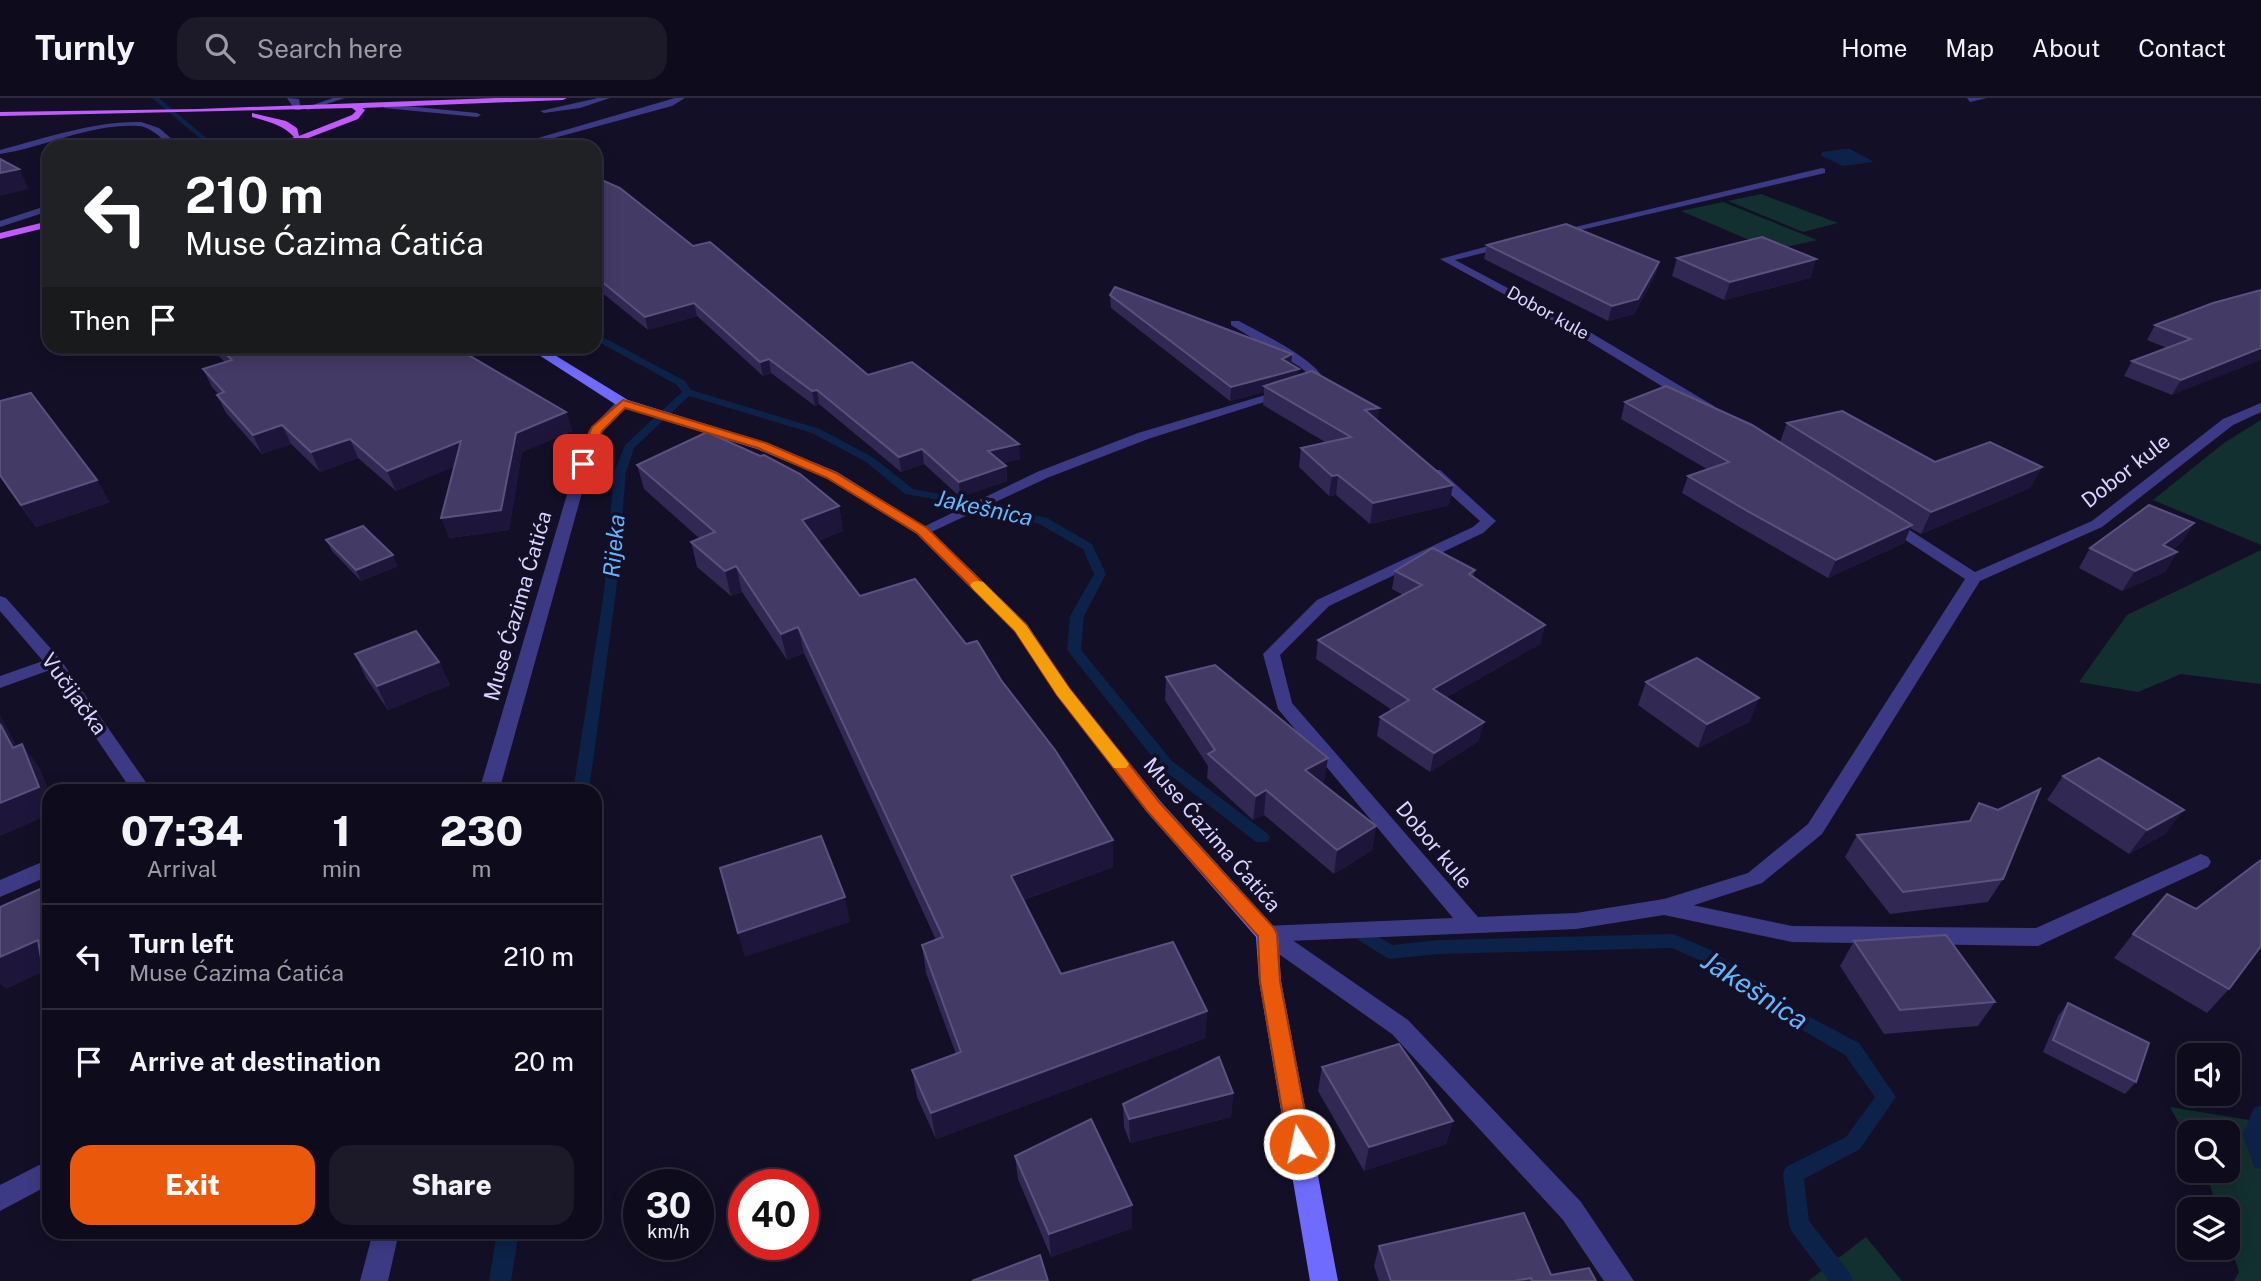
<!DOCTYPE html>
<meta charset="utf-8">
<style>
:root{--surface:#0e0b1c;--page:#1c1929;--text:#f1f3f6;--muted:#9b9ba3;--line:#2e2b3b;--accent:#ea580c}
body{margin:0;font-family:"Public Sans",sans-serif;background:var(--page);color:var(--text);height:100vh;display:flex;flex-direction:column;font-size:26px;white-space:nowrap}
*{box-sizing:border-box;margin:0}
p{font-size:23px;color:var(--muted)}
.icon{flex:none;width:38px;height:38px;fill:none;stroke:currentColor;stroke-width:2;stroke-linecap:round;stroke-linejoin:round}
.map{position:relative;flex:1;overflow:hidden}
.drawer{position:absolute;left:42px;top:686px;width:560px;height:455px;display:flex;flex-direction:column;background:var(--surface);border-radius:21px;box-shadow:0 4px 18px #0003,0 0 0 2px var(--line)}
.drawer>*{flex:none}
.guide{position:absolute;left:42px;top:42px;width:560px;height:214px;border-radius:21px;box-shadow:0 4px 18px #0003,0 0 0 2px var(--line);background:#202124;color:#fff;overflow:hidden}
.tools{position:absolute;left:2177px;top:945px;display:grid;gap:14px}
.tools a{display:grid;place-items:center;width:63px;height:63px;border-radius:14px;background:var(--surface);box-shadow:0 4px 18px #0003,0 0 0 2px var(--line);font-size:35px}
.speed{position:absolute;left:623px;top:1071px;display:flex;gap:14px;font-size:35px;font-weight:700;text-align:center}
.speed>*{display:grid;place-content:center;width:91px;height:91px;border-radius:50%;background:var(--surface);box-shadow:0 4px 18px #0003,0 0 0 2px var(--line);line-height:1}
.speed small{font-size:18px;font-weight:400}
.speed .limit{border:10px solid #d22;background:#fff;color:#111}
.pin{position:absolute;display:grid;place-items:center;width:60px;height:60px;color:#fff;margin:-30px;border-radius:14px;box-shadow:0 4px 10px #0006}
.me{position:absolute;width:77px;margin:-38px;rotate:350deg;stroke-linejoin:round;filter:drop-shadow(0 0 5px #0008)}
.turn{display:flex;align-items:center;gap:24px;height:147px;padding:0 28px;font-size:32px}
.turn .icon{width:91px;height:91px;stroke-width:2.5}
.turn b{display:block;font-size:49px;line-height:60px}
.then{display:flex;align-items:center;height:66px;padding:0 28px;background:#0003;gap:14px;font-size:26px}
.eta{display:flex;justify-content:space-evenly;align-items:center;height:119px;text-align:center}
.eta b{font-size:42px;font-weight:800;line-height:49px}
.action{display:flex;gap:14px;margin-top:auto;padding:14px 28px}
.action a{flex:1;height:80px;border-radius:21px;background:var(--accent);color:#fff;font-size:28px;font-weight:800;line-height:80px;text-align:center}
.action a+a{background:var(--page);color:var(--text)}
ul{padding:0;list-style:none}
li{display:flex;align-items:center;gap:21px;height:105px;padding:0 28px;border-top:2px solid var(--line)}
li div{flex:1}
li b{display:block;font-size:26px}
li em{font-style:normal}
header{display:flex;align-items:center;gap:42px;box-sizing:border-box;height:98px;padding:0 35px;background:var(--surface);border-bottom:2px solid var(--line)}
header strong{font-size:33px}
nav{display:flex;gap:38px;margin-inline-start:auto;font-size:24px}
.search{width:490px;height:63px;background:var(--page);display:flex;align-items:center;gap:18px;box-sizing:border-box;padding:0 24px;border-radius:21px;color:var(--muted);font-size:26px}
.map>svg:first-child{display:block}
.green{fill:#12302f}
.water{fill:#0c2248}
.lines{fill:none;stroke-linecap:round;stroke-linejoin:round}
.stream{fill:#0c2248;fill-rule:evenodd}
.lane{fill:#3d3a85;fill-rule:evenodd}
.street{fill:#3d3a85;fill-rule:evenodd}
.secondary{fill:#6f6bff;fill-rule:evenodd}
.primary{fill:#c25bff;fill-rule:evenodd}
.wall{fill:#312854}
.shaded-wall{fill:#1d163a}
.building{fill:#433a66;stroke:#5a527e;stroke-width:2}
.route{fill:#ea580c;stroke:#983908;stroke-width:2}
.slow{fill:#f59e0b}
.labels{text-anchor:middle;stroke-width:7;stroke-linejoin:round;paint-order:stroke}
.far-street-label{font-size:18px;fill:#d9d4ff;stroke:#130f26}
.street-label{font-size:21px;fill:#d9d4ff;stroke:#130f26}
.water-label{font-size:23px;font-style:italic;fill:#62b6ff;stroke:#130f26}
.near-water-label{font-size:28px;font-style:italic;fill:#62b6ff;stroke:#130f26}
</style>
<header>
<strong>Turnly</strong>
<div class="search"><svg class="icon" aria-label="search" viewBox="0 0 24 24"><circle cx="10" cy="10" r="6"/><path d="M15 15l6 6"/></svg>Search here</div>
<nav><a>Home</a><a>Map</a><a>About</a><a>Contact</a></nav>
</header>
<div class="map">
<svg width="2261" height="1183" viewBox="0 0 2261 1183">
<rect width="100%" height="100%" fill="#130f26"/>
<g class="green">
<polygon points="1761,96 1838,125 1803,134 1728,103"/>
<polygon points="1723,104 1817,142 1773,152 1681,113"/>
<polygon points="2261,322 2261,447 2153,402 2224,345"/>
<polygon points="2261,452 2261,586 2181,576 2138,594 2079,584 2127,517"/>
<polygon points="2170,1009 2261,1024 2261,1183 2234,1183 2239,1174 2228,1140 2228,1111 2218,1111 2205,1073 2228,1073 2228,1034 2189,1034 2189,1044"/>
<polygon points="1866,1139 1902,1183 1808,1183"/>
</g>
<polygon class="water" points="1842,51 1850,51 1874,64 1843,68 1821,58 1822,54"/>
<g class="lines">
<g class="stream">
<polygon points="152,0 159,0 217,49 210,49"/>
<polygon points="595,235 685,283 691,292 820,331 874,360 913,391 951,398 1047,420 1092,446 1106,476 1084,518 1081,552 1172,663 1268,736 1270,740 1268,744 1256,744 1162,671 1067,552 1070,518 1094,476 1083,451 1039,426 951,404 905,396 866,364 812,335 689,298 634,350 626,374 616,494 589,693 573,693 604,494 614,374 625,347 682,294 677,287 595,242"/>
<polygon points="1356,825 1392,847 1438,842 1673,836 1711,852 1804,916 1859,945 1896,999 1860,1051 1804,1081 1809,1123 1850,1175 1853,1183 1829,1183 1792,1134 1789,1127 1783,1076 1786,1069 1846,1039 1875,999 1845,957 1792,926 1699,862 1672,850 1438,856 1389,861 1350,837 1347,832 1350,827"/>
<polygon points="2261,1007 2261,1071 2254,1069 2243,1036 2254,1010"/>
<polygon points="497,1134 519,1134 511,1183 489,1183"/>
</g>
<g class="lane">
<polygon points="287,0 299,1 301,12 295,12"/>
<polygon points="333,0 345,0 308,12 304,10"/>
<polygon points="598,0 610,0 580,10 544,15 540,13"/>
<polygon points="675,0 685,0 672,8 521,49 507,49"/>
<polygon points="387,6 477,15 481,17 477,19 384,10"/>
<path d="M 141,24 L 159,30 L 181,49 C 164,49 157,30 139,28 C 91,25 46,49 0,56 L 0,52 C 46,40 93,23 141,24 Z"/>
<polygon points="49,107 49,113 0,129 0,123"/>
<polygon points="2201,756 2208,759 2211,764 2208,769 2038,848 1792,844 1664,817 1657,815 1653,809 1657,803 1664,801 1792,828 2036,830"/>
<polygon points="1267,828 1275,830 1408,922 1581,1104 1634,1183 1604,1183 1563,1122 1392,936 1259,842 1256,836 1259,830"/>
</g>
<g class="street">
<polygon points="1967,0 1987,0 1970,4"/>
<polygon points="1822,70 1825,71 1825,75 1555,138 1550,135"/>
<polygon points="1507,143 1512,146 1511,148 1455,162 1583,230 1714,308 1714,314 1704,314 1575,235 1440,161"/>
<path d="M 1231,223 L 1239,223 C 1257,233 1324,265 1324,285 L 1148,341 L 1047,380 L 927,436 L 922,437 L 915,433 L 1037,374 L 1138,335 L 1312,283 L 1312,279 L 1300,269 L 1231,227 Z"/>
<polygon points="623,301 629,305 602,333 590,366 499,693 479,693 576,366 589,332 618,302"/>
<polygon points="2261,305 2261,314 2233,327 2102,429 1980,483 1822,736 1762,785 1664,817 1576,831 1267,844 1259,842 1256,836 1259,830 1267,828 1453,820 1278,611 1263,556 1317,502 1473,429 1480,423 1430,378 1430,372 1440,372 1496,423 1483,435 1329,508 1280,557 1292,605 1478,819 1576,815 1664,801 1748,775 1808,726 1965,481 1884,428 1882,425 1884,422 1894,422 1975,474 2092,423 2223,321"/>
<polygon points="0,498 6,500 60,561 152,693 132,693 50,572 0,590 0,578 43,563 0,513"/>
<polygon points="49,761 49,778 0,799 0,782"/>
<polygon points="49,1062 49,1087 0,1113 0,1087"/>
<polygon points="373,1134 399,1134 388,1183 360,1183"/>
</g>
<polygon class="secondary" points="525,248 540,248 628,302 767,345 837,374 927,430 1027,526 1069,590 1161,704 1275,830 1278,836 1281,883 1338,1183 1310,1183 1259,883 1256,839 1147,714 1057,598 1015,533 917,436 827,380 757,351 618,308"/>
<g class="primary">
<path d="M 496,0 L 567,0 L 563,2 L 362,10 L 365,12 L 358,21 L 285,49 L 273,49 L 294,39 C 283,27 270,24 252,19 L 252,15 L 286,23 L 297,30 L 299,38 L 352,17 L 356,13 L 352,10 L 0,18 L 0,14 L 198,11 Z"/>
<polygon points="49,123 49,129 0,141 0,135"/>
</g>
</g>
<g class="wall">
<polygon points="595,79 693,148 868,277 1020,361 1002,365 1006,368 1007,383 960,399 924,366 901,374 819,306 815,308 771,275 763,278 697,218 648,232 595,189"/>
<polygon points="1487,147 1659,164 1655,178 1634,216 1608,223 1484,161"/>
<polygon points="1677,160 1816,161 1810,180 1724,202 1672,178"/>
<polygon points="2261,192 2172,297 2124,278 2132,263 2167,250 2147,242 2155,227"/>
<polygon points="1110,197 1292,267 1298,278 1379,310 1377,322 1453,387 1449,407 1370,426 1336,397 1329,398 1299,369 1301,350 1325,344 1263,307 1264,294 1230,303 1111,210"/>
<polygon points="208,248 453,248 566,314 572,333 522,354 509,432 449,440 454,368 396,393 358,360 320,374 291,346 262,356 226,315 217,297 218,296 212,289 203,271 225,264"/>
<polygon points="0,303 110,404 36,429 0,379"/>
<polygon points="1625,304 1780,344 1787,325 1935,364 2042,369 2030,390 1921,436 1910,430 1904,445 1828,480 1743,431 1682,395 1688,378 1707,371 1621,321"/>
<polygon points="637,367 839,408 843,433 818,443 860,498 966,546 1001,582 1113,742 1113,769 1023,802 1061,876 1207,913 1205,940 936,1041 917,999 912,972 956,956 926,875 922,847 936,842 804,555 787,562 742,494 731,498 697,469 691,444 699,440 644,391"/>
<polygon points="2194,425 2182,444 2172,452 2177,454 2165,474 2122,493 2079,470 2090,450"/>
<polygon points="326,442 398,468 361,483 332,453"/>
<polygon points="1475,472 1473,479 1545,527 1540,546 1447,599 1479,643 1430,674 1377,638 1380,619 1392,612 1316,561 1318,542 1403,497 1392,491 1395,473"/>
<polygon points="355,556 439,564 450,587 388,612 366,580"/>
<polygon points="1166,579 1324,684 1322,685 1376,728 1372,752 1334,776 1264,717 1253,722 1207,680 1208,668 1165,602"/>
<polygon points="1646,584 1759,600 1749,624 1698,650 1638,607"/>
<polygon points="2063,678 2165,736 2129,756 2047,702"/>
<polygon points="1979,705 1998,712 2003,781 1988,804 1890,816 1845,759 1857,737 1968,724"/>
<polygon points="2133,836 2229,891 2207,915 2114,860"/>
<polygon points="1854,843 1995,904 1978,928 1884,936 1840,868"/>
<polygon points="2068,905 2136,984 2125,996 2043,954 2058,918"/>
<polygon points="1322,969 1453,1023 1446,1046 1364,1073 1318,993"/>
<polygon points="1233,995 1231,1019 1130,1045 1124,1029 1123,1006"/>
<polygon points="1015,1058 1132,1130 1051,1159 1018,1081"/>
<polygon points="1379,1148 1551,1177 1596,1183 1379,1183 1374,1168"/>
</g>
<g class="shaded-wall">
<polygon points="19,71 29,91 0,98 0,75"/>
<polygon points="1816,161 1810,180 1724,202 1730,184"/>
<polygon points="1659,164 1655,178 1634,216 1608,223 1612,208"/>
<polygon points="694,205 697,218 648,232 645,219"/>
<polygon points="2261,250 2261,262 2172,297 2181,282"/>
<polygon points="1292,256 1291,270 1282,261"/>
<polygon points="769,261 771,275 763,278 760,264"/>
<polygon points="1299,271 1297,285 1264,288 1264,294 1230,303 1231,289"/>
<polygon points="817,292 819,306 815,308 812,293"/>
<polygon points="1379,310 1376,329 1365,312"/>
<polygon points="566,314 572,333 522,354 509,432 449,440 441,420 516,335"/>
<polygon points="282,327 291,346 262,356 253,337"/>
<polygon points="350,341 358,360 320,374 311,354"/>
<polygon points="461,343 468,363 396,393 387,373"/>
<polygon points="1019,346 1020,361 989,368 988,353"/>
<polygon points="922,351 924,366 901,374 899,359"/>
<polygon points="1006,368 1007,383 960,399 959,384"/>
<polygon points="2042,369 2030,390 1921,436 1931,414"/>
<polygon points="1338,377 1336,397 1329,398 1332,378"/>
<polygon points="97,382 110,404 36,429 21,407"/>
<polygon points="1453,387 1449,407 1370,426 1373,405"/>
<polygon points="839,408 843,433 807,447 802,422"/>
<polygon points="2194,425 2182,444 2156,463 2177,454 2165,474 2122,493 2135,473 2163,447"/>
<polygon points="1912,427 1904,445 1828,480 1836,462"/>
<polygon points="393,457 398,468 361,483 356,472"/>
<polygon points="736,468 742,494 731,498 725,473"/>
<polygon points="1545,527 1540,546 1429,609 1433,591"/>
<polygon points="798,529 804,555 787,562 781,536"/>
<polygon points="439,564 450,587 388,612 377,588"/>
<polygon points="1759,600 1749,624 1698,650 1707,626"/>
<polygon points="0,617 31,674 13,650 0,626"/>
<polygon points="1484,624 1479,643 1430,674 1434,655"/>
<polygon points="22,646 40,670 49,693 49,717 0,738 0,705"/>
<polygon points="1328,660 1324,684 1302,696 1305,672"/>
<polygon points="1266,692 1264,717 1253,722 1256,698"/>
<polygon points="2184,712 2165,736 2129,756 2147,732"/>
<polygon points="1376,728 1372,752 1334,776 1337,752"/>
<polygon points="1113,742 1113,769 1013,805 1011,778"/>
<polygon points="845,799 850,824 745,859 738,835"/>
<polygon points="38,842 49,871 6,891 0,885 0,859"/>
<polygon points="1207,913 1205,940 936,1041 931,1015"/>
<polygon points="1233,995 1231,1019 1130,1045 1129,1021"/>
<polygon points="1453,1023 1446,1046 1364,1073 1369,1049"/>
<polygon points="1132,1107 1132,1130 1051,1159 1049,1136"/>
</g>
<g class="building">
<polygon points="0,61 19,71 0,75"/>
<polygon points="595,79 620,90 693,148 710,144 868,277 912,264 1019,346 988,353 1006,368 959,384 922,351 899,359 817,292 812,293 769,261 760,264 694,205 645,219 595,178"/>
<polygon points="1566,126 1659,164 1638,201 1612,208 1487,147"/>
<polygon points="1762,139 1816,161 1730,184 1677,160"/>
<polygon points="1115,189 1292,256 1282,261 1299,271 1231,289 1110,197"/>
<polygon points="2261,192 2261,250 2181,282 2132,263 2191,241 2155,227 2213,205"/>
<polygon points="218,248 453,248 566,314 516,335 501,412 441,420 461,343 387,373 350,341 311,354 282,327 253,337 217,297 224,294 203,271 232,262"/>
<polygon points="1312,273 1379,310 1365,312 1453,387 1373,405 1338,377 1332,378 1301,350 1351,339 1264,288"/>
<polygon points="1666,288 1752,327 1912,427 1836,462 1749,414 1688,378 1729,364 1625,304"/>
<polygon points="31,295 97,382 21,407 0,377 0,303"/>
<polygon points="1842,313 1935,364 1990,344 2042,369 1931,414 1787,325"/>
<polygon points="707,334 760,358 764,357 800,376 839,408 802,422 860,498 915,481 966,546 977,543 1001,582 1055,652 1113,742 1011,778 1061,876 1173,844 1207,913 931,1015 912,972 961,954 922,847 943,839 798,529 781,536 736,468 725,473 691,444 715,434 637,367"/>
<polygon points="2149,407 2194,425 2163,447 2177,454 2135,473 2090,450"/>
<polygon points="363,428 393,457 356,472 326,442"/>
<polygon points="1433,450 1475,472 1469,476 1545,527 1433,591 1484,624 1434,655 1380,619 1409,602 1318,542 1422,487 1395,473"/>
<polygon points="416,533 439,564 377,588 355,556"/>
<polygon points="1697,560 1759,600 1707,626 1646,584"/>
<polygon points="1215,567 1328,660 1305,672 1376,728 1337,752 1266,692 1256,698 1208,656 1215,652 1166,579"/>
<polygon points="0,626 13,650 22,646 39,689 0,705"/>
<polygon points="2099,660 2184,712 2147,732 2063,678"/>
<polygon points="2040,691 2003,781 1903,794 1857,737 1970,723 1979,705 1998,712"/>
<polygon points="821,738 845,799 738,835 720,770"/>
<polygon points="2261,762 2261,848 2229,891 2133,836 2167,796 2196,811"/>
<polygon points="49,787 49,908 38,842 0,859 0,809"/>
<polygon points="1946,837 1995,904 1900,912 1854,843"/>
<polygon points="2068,905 2149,945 2136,984 2053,942"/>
<polygon points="1399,946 1453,1023 1369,1049 1322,969"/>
<polygon points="1219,959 1233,995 1129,1021 1123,1006"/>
<polygon points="1091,1021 1132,1107 1049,1136 1015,1058"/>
<polygon points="1524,1115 1551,1177 1589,1170 1596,1183 1532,1183 1531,1180 1514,1183 1391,1183 1379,1148"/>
<polygon points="1040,1157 1048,1183 972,1183"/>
</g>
<polygon class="route" points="623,302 766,345 836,375 927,430 1026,527 1069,590 1160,705 1274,830 1277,836 1280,883 1311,1046 1307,1054 1299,1057 1291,1054 1288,1046 1260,883 1258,838 1148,714 1057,597 1015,533 917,435 827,380 758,350 625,310 602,333 587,369 578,369 576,366 592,329"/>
<polygon class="slow" points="978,483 983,484 1026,527 1069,590 1126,662 1129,666 1126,670 1114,670 1057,597 1015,533 973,491 970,487 973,484"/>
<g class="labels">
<g class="far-street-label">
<text transform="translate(1548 215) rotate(29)" y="6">Dobor kule</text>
</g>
<g class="street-label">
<text transform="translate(2126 373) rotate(-38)" y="7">Dobor kule</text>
<text transform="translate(518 508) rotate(-74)" y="7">Muse Ćazima Ćatića</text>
<text transform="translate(74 596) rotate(54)" y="7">Vučijačka</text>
<text transform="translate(1212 737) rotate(49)" y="7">Muse Ćazima Ćatića</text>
<text transform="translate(1434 747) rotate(50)" y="7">Dobor kule</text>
</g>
<g class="water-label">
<text transform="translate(984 410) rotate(12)" y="8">Jakešnica</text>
<text transform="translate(614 448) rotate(-85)" y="8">Rijeka</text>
</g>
<g class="near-water-label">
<text transform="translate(1755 892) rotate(33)" y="10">Jakešnica</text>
</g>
</g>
</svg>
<div class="tools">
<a><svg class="icon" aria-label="sound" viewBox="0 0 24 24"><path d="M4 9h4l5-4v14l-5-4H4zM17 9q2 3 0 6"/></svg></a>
<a><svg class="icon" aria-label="search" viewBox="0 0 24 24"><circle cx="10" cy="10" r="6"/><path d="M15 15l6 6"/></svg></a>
<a><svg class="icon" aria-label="layers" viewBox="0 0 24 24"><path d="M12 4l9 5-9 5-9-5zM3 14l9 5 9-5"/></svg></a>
</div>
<div class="speed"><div>30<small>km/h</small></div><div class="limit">40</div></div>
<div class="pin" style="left:583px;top:366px;background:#d93025"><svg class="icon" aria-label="arrive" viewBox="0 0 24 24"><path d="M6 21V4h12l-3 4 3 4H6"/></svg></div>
<svg class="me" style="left:1299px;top:1046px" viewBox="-20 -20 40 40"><circle r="17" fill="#ea580c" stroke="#fff" stroke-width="3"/><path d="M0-11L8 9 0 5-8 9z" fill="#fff"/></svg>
<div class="guide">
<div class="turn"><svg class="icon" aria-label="left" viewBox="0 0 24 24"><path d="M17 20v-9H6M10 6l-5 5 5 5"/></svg><div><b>210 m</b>Muse Ćazima Ćatića</div></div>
<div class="then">Then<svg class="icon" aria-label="arrive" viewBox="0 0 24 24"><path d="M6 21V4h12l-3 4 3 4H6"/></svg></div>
</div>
<section class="drawer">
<div class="eta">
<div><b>07:34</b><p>Arrival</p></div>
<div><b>1</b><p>min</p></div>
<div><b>230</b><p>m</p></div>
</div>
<ul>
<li><svg class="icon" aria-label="left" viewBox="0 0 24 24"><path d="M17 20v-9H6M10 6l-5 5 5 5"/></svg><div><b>Turn left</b><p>Muse Ćazima Ćatića</p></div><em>210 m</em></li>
<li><svg class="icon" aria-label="arrive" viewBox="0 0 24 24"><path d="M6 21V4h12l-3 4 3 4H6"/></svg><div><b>Arrive at destination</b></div><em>20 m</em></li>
</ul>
<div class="action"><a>Exit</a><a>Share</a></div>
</section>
</div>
